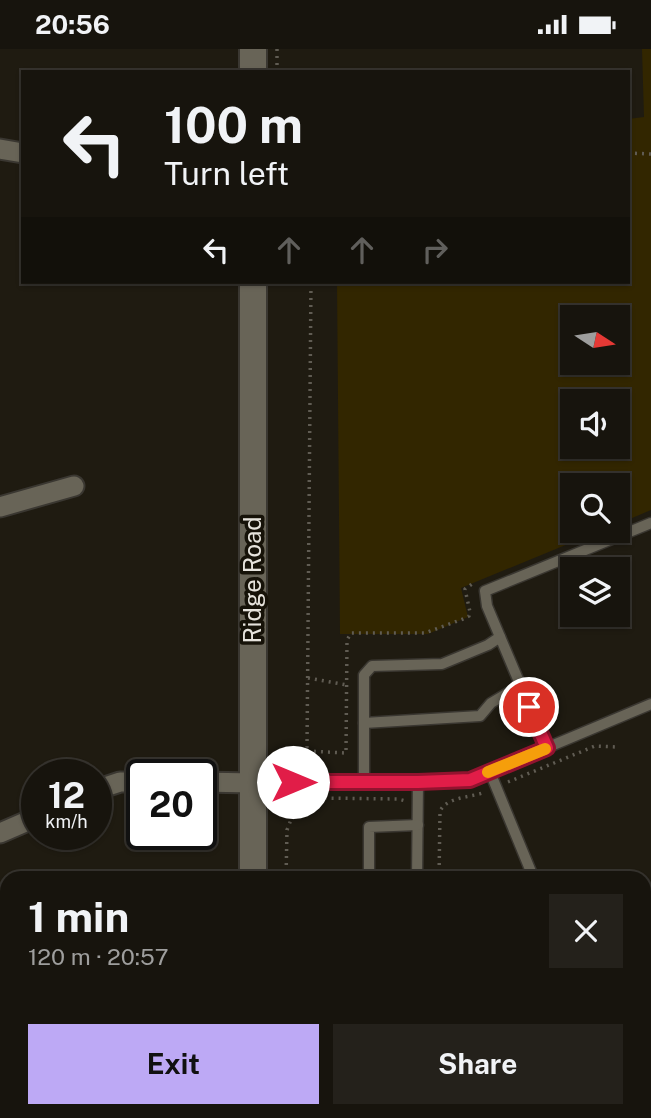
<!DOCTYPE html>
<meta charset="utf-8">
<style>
:root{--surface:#17140d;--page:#24211b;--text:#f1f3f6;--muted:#9e9e9d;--line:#36332e;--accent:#bda9f5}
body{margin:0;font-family:"Public Sans",sans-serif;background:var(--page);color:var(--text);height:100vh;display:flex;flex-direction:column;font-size:26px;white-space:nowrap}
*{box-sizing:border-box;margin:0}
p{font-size:23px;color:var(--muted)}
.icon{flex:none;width:38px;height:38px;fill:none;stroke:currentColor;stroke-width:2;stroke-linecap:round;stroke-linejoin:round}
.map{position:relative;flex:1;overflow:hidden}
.sheet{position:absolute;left:0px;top:822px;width:651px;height:247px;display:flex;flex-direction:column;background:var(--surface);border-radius:21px 21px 0 0;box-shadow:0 2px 5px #0004,0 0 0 2px var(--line)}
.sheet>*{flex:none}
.guide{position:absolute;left:21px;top:21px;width:609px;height:214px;border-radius:0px;box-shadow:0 2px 5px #0004,0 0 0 2px var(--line);background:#17140d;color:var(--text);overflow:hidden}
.needle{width:46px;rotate:102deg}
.fabs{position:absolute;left:560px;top:256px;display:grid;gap:14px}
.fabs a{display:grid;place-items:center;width:70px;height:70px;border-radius:0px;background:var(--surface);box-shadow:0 2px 5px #0004,0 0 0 2px var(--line);font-size:35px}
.speed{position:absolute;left:21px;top:710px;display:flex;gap:14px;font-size:35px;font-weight:700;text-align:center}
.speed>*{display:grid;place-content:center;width:91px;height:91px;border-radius:50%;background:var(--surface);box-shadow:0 2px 5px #0004,0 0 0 2px var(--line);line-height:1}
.speed small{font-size:18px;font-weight:400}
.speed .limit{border:4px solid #111;border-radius:10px;background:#fff;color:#111}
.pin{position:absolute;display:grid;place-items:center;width:60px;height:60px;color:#fff;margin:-30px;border:4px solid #fff;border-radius:50%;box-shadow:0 2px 7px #0007}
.me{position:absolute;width:77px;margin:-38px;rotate:90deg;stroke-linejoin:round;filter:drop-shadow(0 0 5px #0008)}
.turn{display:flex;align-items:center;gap:24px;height:147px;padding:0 28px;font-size:32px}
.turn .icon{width:91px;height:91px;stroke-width:2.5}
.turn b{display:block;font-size:49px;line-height:60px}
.lanes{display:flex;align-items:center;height:66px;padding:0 28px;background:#0003;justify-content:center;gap:35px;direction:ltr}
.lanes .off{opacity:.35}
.round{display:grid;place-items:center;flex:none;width:74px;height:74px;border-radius:0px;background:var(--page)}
.summary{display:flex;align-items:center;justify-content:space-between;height:119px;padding:0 28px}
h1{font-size:42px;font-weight:700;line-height:52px}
.button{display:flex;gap:14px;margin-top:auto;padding:14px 28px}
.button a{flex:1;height:80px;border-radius:0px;background:var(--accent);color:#111;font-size:28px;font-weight:700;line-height:80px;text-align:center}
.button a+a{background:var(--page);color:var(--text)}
.status{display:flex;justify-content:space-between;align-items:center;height:49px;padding:0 35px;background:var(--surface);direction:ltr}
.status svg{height:19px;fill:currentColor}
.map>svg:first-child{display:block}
.green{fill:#322600;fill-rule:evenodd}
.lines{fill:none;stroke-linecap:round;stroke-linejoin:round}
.lane-casing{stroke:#3a3731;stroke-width:13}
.street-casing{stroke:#3a3731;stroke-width:23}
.secondary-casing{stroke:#3a3731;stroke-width:30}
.path{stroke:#605c53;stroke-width:3.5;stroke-dasharray:2 5;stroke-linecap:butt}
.lane{stroke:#686457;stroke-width:10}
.street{stroke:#686457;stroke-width:19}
.secondary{stroke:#686457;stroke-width:26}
.route-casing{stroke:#92132f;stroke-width:18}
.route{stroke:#e11d48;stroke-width:12}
.slow{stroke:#f59e0b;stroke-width:12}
.labels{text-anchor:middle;stroke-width:7;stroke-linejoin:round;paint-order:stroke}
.street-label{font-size:24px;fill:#e6e3dc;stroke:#161208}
</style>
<div class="status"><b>20:56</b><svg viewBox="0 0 49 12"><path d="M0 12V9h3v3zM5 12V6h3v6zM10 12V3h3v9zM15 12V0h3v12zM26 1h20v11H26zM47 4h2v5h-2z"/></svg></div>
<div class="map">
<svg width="651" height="1069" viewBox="0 0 651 1069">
<rect width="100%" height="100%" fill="#1f1b11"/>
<path class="green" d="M 642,0 L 651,0 L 651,461 L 618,475 L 618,436 L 572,436 L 572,481 L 602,481 L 461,539 L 468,568 L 428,585 L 340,585 L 337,233 L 628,233 L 628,70 L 644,68 ZM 572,268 L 618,268 L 618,313 L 572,313 ZM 572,352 L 618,352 L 618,397 L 572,397 Z"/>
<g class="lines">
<g class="lane-casing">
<g id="lane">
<polyline points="364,674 480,667 491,654 520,637"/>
<polyline points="547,699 487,557 485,542 651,474"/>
<polyline points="490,723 534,830"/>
<polyline points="364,733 364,626 372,617 442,615 488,596 500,588"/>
<polyline points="418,733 470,731 651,655"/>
<polyline points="254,734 418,733 417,830"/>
<polyline points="369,830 369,778 418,776"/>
<polyline points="369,1069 369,1062"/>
<polyline points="415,1069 415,1062"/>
</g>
</g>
<g class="street-casing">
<g id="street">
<polyline points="0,100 23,104"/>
<polyline points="0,458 74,437"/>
<polyline points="201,733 253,734"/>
<polyline points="96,741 120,733 142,733"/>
<polyline points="0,784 37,768"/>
</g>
</g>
<g class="secondary-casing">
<g id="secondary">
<polyline points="253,23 253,0"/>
<polyline points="253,233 253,830"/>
<polyline points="251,1069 251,1062"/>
</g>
</g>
<g class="path">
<polyline points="277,23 277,0"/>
<polyline points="628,104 651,105"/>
<polyline points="308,629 347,636"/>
<polyline points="307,702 346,704 347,591 351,584 425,584 463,570 469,567 470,563 465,540 475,533"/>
<polyline points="296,706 306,702 307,698 311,233"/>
<polyline points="508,733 595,697 617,698"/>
<polyline points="294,763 309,751 318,749 398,750 406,752"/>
<polyline points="286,830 287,781 294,763 291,758"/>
<path d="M 439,830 L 440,762 C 448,747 471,749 485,743"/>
<polyline points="284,1069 284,1062"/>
<polyline points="438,1069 438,1062"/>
</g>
<use href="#lane" class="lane"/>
<use href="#street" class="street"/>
<use href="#secondary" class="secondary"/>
</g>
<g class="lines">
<g class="route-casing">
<polyline id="route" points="293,733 418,733 470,731 547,699 529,658"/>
</g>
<use href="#route" class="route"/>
<polyline class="slow" points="488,723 545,700"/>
</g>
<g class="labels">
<g class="street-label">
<text transform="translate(253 531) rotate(-90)" y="8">Ridge Road</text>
</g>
</g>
</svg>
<div class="fabs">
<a><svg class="needle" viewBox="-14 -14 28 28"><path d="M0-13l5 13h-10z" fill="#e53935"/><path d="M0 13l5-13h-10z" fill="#9e9e9d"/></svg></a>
<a><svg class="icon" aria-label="sound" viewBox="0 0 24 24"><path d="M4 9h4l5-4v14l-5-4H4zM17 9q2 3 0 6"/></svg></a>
<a><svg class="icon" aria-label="search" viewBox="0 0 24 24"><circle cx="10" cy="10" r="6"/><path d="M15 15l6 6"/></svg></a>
<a><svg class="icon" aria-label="layers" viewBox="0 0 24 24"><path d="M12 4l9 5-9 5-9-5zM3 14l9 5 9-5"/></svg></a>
</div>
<div class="speed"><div>12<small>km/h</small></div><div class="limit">20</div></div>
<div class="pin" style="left:529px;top:658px;background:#d93025"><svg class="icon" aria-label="arrive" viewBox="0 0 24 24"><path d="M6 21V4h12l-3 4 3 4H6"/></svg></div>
<svg class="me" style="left:293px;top:733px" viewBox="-20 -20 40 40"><circle r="19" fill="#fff"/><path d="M0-13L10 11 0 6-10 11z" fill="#e11d48"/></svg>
<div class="guide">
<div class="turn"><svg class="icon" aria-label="left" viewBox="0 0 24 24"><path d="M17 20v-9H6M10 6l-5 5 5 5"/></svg><div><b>100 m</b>Turn left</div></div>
<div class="lanes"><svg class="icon" aria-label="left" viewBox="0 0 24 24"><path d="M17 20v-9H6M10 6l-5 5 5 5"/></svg><svg class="icon off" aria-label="ahead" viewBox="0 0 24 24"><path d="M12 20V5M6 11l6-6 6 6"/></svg><svg class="icon off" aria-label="ahead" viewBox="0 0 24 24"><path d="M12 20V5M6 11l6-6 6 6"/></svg><svg class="icon off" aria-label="right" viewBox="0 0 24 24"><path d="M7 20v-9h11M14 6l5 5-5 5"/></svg></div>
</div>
<section class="sheet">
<div class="summary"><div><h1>1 min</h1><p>120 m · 20:57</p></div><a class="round"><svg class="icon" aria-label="close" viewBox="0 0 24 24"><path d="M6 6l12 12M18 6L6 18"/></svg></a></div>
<div class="button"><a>Exit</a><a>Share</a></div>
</section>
</div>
